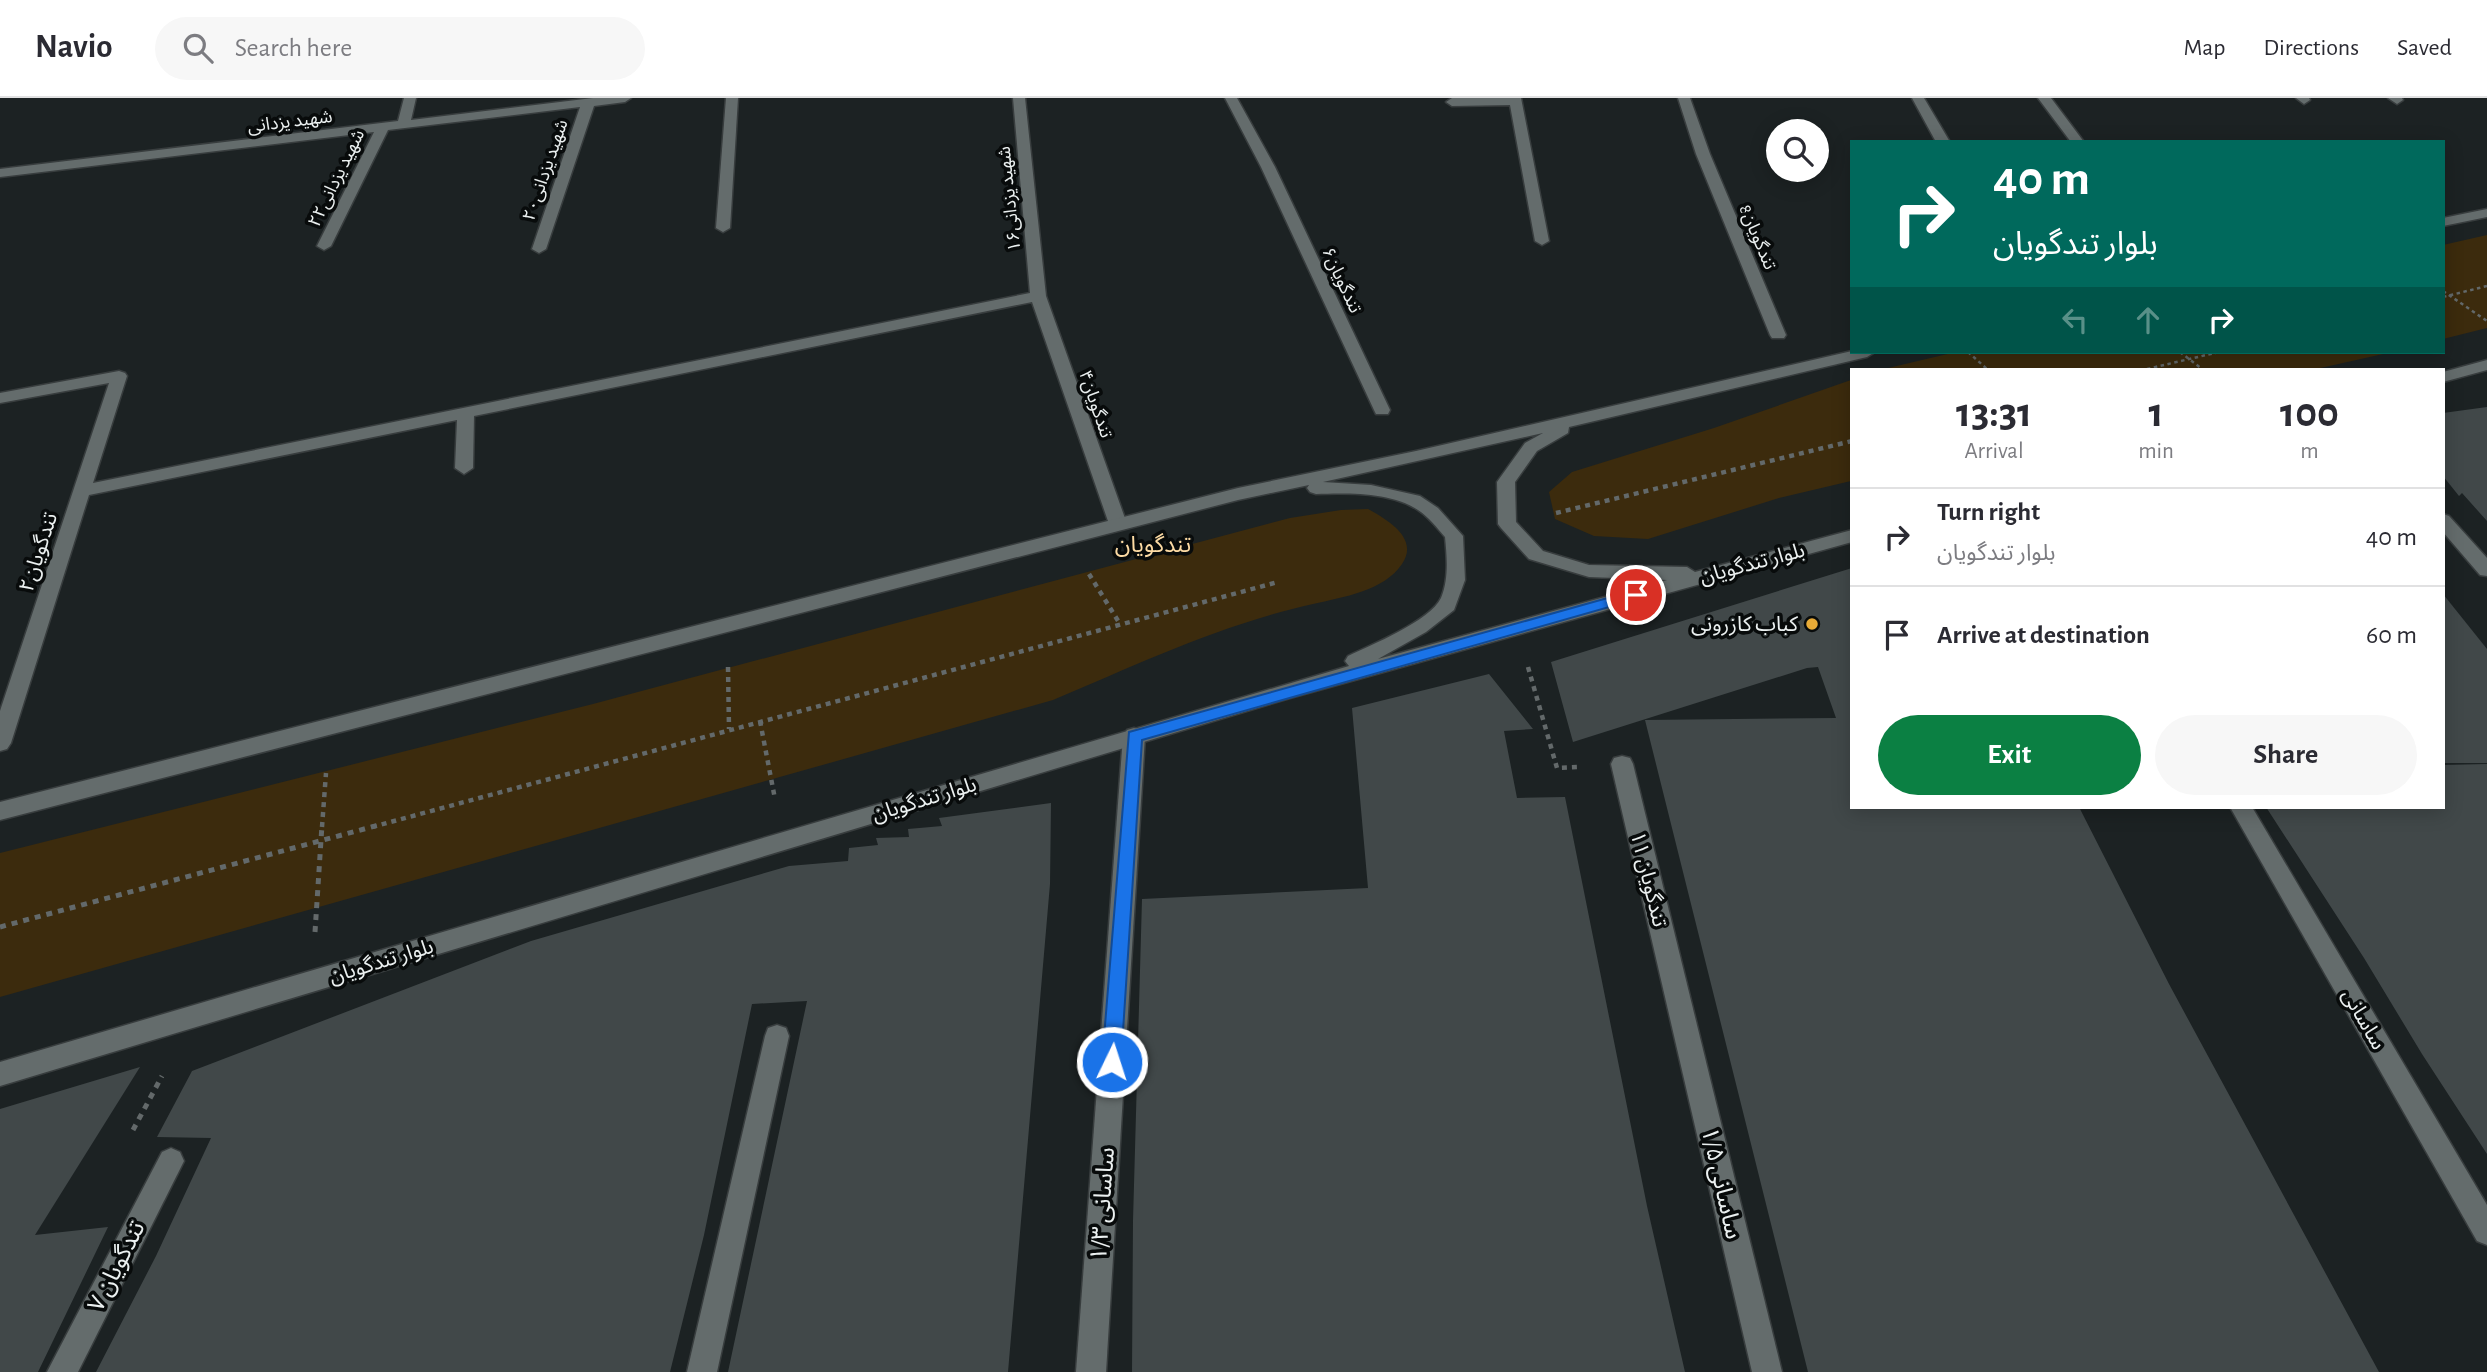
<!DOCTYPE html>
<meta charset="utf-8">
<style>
:root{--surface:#fff;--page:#f7f7f7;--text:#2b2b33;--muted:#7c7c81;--line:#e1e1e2;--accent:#0b8043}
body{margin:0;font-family:"Alegreya Sans","Noto Sans Arabic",sans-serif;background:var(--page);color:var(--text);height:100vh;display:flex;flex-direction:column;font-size:26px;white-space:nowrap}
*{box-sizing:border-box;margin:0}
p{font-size:23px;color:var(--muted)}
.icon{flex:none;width:38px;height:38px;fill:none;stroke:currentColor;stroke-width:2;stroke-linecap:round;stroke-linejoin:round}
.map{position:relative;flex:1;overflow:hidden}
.drawer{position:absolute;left:1850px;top:270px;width:595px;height:441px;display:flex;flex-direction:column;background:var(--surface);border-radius:0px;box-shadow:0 4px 18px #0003}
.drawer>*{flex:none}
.hud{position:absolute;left:1850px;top:42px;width:595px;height:214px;border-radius:0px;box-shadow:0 4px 18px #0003;background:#00695c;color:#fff;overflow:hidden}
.buttons{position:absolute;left:1766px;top:21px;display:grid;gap:14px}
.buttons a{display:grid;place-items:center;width:63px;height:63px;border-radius:50%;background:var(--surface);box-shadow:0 4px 18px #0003;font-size:35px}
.pin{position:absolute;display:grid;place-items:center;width:60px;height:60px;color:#fff;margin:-30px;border:4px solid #fff;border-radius:50%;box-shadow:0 2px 7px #0007}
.me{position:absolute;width:77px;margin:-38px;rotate:4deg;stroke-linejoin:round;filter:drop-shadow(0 0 5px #0008)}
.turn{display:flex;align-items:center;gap:24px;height:147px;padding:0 28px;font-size:32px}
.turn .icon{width:91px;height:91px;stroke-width:2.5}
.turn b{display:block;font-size:49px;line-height:60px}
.lanes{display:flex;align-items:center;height:66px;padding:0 28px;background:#0003;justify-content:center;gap:35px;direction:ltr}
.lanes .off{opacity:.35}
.eta{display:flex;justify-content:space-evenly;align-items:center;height:119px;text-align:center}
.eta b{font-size:42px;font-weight:700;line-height:49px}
.button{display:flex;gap:14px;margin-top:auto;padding:14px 28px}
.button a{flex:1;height:80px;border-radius:42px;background:var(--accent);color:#fff;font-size:28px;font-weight:700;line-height:80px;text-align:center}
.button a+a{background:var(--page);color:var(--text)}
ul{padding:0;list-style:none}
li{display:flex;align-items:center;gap:21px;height:98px;padding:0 28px;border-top:2px solid var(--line)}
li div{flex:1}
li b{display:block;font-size:26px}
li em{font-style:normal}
header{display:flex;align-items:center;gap:42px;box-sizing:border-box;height:98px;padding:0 35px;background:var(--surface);border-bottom:2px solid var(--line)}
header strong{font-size:33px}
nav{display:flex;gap:38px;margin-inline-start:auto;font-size:24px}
.search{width:490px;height:63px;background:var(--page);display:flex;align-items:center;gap:18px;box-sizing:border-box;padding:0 24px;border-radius:38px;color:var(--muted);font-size:26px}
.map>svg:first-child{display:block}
.green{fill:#3c2b0d}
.building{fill:#414849}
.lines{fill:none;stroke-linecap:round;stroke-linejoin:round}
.minor-casing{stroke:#383d3e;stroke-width:3}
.tertiary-casing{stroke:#383d3e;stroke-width:3}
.path-far2{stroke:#63696a;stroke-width:2.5;stroke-dasharray:3.5 3.5;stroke-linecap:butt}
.path-far1{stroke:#63696a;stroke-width:4.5;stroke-dasharray:5 5;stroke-linecap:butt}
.path{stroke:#63696a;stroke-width:5;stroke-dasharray:6 6;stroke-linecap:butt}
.minor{fill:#646c6c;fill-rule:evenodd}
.tertiary{fill:#646c6c;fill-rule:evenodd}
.route{fill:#1a73e8;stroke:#114b97;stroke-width:2}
.poi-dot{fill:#e8ab37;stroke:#080b0b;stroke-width:2.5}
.labels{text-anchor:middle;stroke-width:7;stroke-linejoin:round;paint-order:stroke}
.far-street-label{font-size:18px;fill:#ebf0f0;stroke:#080b0b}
.street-label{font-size:21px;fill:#ebf0f0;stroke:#080b0b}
.poi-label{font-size:21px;fill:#ebf0f0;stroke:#080b0b;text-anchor:end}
.neighbourhood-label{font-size:23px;fill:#fddba4;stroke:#080b0b}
.near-street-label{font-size:24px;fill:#ebf0f0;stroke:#080b0b}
</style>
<header>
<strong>Navio</strong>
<div class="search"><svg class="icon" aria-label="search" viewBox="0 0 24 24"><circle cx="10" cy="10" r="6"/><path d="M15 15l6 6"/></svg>Search here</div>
<nav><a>Map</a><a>Directions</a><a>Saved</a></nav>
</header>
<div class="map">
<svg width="2487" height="1274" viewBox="0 0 2487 1274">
<rect width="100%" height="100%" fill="#1c2223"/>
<g class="green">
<polygon points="2487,137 2487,230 2443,241 2443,147"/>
<polygon points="1956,254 2392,254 2316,271 1884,271"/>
<polygon points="1851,282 1851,383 1779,400 1648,441 1594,438 1555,421 1549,394 1572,374 1714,330"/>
<path d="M 1368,411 C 1386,421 1420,440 1402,466 C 1384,493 1343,499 1313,506 C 1222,526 1138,566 1053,602 L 0,899 L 0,755 L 593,606 L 1290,420 L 1341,412 Z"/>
</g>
<g class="building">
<polygon points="2487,309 2487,423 2462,395 2459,398 2443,378 2443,315"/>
<polygon points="1852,470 1852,709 2079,709 2169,886 2379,1274 1808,1274 1645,622 1836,620 1818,569 1807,570 1573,644 1551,564"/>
<polygon points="2443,496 2487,551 2487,665 2443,665"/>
<polygon points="1489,576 1533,631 1504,633 1517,700 1565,699 1647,1108 1685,1274 1132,1274 1133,1123 1142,801 1368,790 1352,610"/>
<polygon points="2487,666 2487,1056 2422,956 2364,860 2266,709 2443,709 2443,667"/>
<polygon points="1051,705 1050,786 1008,1274 728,1274 807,903 752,906 704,1137 670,1274 96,1274 156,1158 211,1040 157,1039 192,973 531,843 789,768 848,763 849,750 878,747 876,740 909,739 908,731 942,728 939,720"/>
<polygon points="140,969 35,1137 108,1129 38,1274 0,1274 0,1011"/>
</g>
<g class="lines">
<g class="minor-casing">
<g id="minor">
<polygon points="404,0 416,0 411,22 593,0 631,0 625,4 594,8 546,151 539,155 532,151 580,9 388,32 331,148 324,152 317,148 374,34 0,79 0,71 398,23"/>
<polygon points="726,0 738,0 730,130 723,134 716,130"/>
<polygon points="1013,0 1025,0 1046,198 1127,426 1124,430 1118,432 1109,426 1032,204 474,318 473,370 464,376 455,370 457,322 89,397 11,645 7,651 0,653 0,613 109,285 0,305 0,295 119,273 125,275 127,278 93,385 1030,195"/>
<polygon points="1225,0 1237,0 1275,69 1390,312 1388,316 1376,316 1374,312 1261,69"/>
<polygon points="1521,0 1549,143 1542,147 1535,143 1510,7 1452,8 1446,4 1452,0"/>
<polygon points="1678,0 1690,0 1710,56 1786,237 1784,240 1772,240 1770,237 1696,56"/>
<polygon points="1912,0 1924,0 1950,44 1936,44"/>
<polygon points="2038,0 2051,0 2084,44 2071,44"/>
<polygon points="2296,0 2309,0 2310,2 2304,6"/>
<polygon points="2388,0 2402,0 2403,2 2397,6"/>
<polygon points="2443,416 2449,418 2487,460 2487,478 2480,477 2443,434"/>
<polygon points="1134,630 1141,632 1145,638 1106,1274 1076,1274 1123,638 1127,632"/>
<polygon points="1622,658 1630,660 1633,666 1782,1274 1752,1274 1611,666 1614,660"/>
<polygon points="777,927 786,930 789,938 717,1274 687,1274 765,938 768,930"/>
<polygon points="171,1050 180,1054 184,1063 78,1274 47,1274 162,1054"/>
</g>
</g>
<g class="tertiary-casing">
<g id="tertiary">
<polygon points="2487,111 2487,119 2443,128 2443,120"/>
<path d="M 1852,253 L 1875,254 L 1867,259 L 1569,329 L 1568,335 L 1537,353 L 1515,384 L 1516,424 L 1543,453 L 1589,467 L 1687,469 L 1695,474 L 1852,432 L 1852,444 L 1290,600 L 0,988 L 0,964 L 1349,568 L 1345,563 L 1348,558 C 1371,547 1430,523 1441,500 C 1449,481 1447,459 1445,439 C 1437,430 1429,419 1418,412 C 1391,394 1348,395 1316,396 L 1310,394 L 1307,390 L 1309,387 L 1238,402 L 0,722 L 0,704 L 1238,390 L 1416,353 ZM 1543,335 L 1525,345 L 1497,384 L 1498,426 L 1501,430 L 1529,461 L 1589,479 L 1667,482 L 1378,561 L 1426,534 L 1454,512 L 1465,482 L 1463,438 L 1438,410 L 1420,398 L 1371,387 L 1323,384 Z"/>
<polygon points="2487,262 2487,272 2443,284 2443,274"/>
<polygon points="2230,709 2252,709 2487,1107 2487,1147 2477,1143"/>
</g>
</g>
<g class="path-far2">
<polyline points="2443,193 2487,223"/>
<polyline points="2443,199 2487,188"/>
<polyline points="1968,254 1987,271"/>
<polyline points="2180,254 2202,271"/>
<polyline points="2147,271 2219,254"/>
</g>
<g class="path-far1">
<polyline points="1556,415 1852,343"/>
<polyline points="1089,476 1120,526"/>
<polyline points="728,569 729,631"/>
<polyline points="1528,569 1557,670 1579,669"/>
<polyline points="760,623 775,701"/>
<polyline points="322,729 326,675"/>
<polyline points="372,729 1278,484"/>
</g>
<g class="path">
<polyline points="0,829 379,727"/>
<polyline points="315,834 322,727"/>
<polyline points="133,1032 162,978"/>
</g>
<use href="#minor" class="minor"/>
<use href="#tertiary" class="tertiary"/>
</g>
<polygon class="route" points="1636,492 1641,493 1643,497 1641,500 1142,642 1121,964 1118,970 1112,972 1105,970 1102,964 1129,634"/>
<circle class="poi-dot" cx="1812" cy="526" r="7"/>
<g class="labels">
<g class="far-street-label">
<text transform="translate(290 23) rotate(-7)" y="6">شهید یزدانی</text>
<text transform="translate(545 72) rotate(-71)" y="6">شهید یزدانی۲۰</text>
<text transform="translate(336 80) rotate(-64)" y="6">شهید یزدانی۲۲</text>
<text transform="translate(1009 101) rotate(-96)" y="6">شهید یزدانی۱۶</text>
<text transform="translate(1758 139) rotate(67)" y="6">8تندگویان</text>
<text transform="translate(1342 182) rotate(65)" y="6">۶تندگویان</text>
<text transform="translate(1096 306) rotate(71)" y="6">تندگویان۴</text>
</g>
<g class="street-label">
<text transform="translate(38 454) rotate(-72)" y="7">تندگویان۲</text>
<text transform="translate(1752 465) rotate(-15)" y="7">بلوار تندگویان</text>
<text transform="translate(924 701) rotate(-17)" y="7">بلوار تندگویان</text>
<text transform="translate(1649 781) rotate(76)" y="7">۱۱ تندگویان</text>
<text transform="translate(381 863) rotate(-17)" y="7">بلوار تندگویان</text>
<text transform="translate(2364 921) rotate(60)" y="7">ساسانی</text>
</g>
<g class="poi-label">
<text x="1798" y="533">کباب کازرونی</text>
</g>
<g class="neighbourhood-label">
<text x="1153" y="454">تندگویان</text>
</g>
<g class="near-street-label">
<text transform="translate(1722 1085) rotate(77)" y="8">۱/۵ ساسانی</text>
<text transform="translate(1102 1106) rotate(-86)" y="8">۱/۳ ساسانی</text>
<text transform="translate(116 1168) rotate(-63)" y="8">۷ تندگویان</text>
</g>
</g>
</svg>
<div class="buttons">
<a><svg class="icon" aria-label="search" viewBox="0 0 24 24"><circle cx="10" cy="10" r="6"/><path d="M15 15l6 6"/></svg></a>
</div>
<div class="pin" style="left:1636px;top:497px;background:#d93025"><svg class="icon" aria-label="arrive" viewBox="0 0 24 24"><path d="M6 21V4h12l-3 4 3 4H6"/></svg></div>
<svg class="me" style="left:1112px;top:964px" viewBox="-20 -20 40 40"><circle r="17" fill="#1a73e8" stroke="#fff" stroke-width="3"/><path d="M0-11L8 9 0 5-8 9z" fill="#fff"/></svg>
<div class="hud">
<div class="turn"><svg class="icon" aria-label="right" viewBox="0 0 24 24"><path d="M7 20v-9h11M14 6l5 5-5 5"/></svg><div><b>40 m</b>بلوار تندگویان</div></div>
<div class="lanes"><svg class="icon off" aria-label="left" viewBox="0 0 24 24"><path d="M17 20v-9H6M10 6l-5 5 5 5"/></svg><svg class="icon off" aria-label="ahead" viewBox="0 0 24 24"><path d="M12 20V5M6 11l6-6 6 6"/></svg><svg class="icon" aria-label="right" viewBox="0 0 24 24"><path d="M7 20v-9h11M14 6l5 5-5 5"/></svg></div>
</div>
<section class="drawer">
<div class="eta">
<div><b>13:31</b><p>Arrival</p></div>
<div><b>1</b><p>min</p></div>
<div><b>100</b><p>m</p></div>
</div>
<ul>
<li><svg class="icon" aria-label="right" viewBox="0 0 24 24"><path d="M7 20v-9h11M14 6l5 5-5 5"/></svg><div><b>Turn right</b><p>بلوار تندگویان</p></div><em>40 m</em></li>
<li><svg class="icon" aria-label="arrive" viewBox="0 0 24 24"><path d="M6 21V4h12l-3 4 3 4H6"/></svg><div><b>Arrive at destination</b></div><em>60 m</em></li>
</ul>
<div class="button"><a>Exit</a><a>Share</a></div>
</section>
</div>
